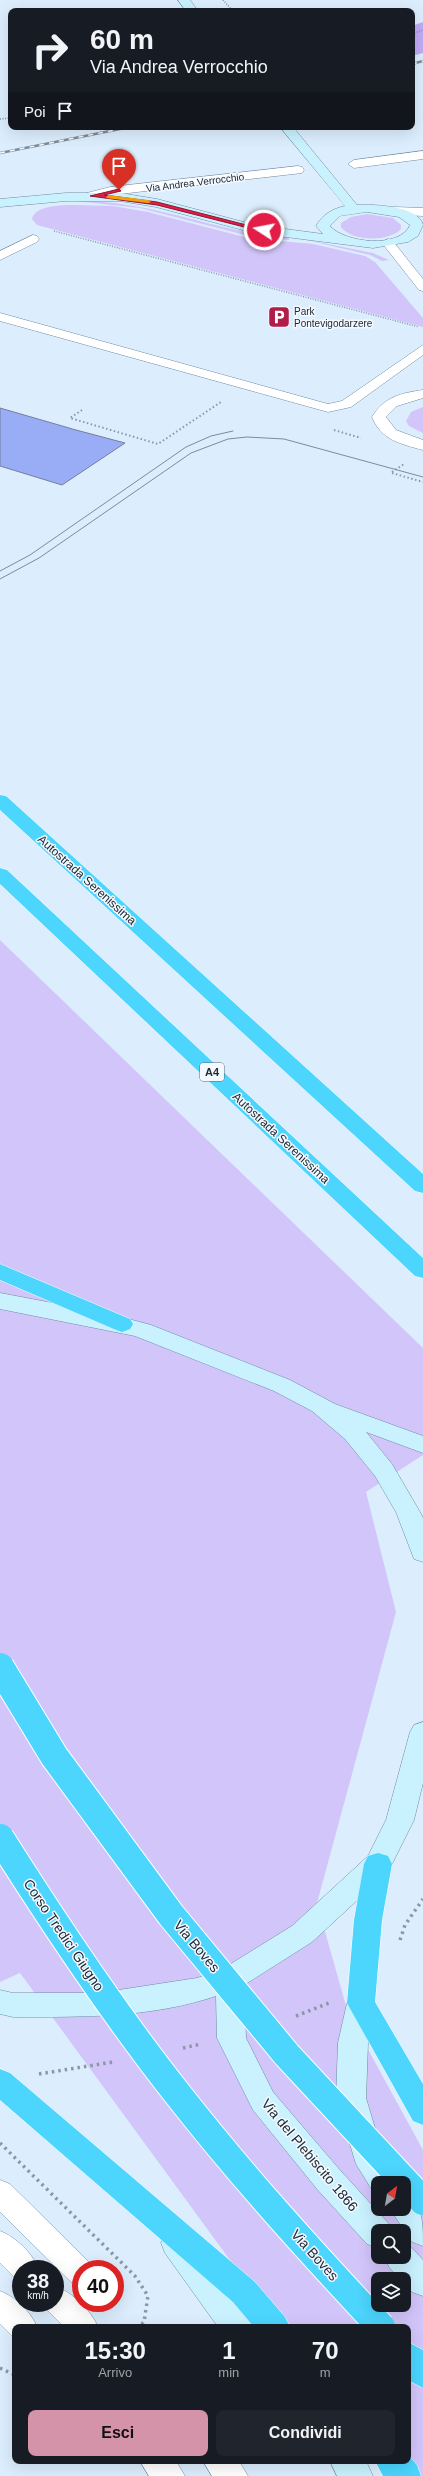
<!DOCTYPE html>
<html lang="it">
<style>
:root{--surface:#171b24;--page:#20242c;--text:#f1f3f6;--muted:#9ea1a6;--accent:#d493a8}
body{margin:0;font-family:Helvetica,sans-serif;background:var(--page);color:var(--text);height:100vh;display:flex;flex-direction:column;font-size:15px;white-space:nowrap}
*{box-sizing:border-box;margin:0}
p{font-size:13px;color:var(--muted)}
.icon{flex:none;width:22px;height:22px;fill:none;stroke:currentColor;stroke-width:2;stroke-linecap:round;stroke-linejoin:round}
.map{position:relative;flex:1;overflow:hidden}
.panel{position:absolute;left:12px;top:2324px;width:399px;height:140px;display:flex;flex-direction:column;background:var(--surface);border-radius:8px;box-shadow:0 4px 16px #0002}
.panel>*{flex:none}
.top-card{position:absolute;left:8px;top:8px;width:407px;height:122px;border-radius:8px;box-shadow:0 4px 16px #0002;background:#171b24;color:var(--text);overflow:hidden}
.needle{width:26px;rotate:31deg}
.fabs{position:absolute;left:371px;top:2176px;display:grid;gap:8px}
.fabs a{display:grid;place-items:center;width:40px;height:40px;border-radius:8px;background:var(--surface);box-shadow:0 4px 16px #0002;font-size:20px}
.speed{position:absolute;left:12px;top:2260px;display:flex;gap:8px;font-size:20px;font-weight:700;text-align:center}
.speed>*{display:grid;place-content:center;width:52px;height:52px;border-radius:50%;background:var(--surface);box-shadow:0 4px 16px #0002;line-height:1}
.speed small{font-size:10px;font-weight:400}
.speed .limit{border:6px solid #d22;background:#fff;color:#111}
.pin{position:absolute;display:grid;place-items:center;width:34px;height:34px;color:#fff;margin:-41px -17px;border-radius:50% 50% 50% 0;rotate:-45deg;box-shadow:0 0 4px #0007}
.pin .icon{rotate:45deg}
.me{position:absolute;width:44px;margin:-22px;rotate:281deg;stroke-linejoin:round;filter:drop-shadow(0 0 3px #0008)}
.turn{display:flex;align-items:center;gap:14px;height:84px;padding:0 16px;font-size:18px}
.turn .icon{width:52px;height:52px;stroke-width:2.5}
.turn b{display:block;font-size:28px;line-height:34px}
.then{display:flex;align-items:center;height:38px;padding:0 16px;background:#0003;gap:8px;font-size:15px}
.eta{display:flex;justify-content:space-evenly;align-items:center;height:68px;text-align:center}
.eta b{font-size:24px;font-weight:700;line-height:28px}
.primary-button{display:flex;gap:8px;margin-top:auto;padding:8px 16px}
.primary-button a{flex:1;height:46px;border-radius:8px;background:var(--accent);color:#111;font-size:16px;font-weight:700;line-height:46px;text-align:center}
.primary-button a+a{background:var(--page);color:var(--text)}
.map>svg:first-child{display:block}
.green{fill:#d2c5fa;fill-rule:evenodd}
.forest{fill:#c0abf7}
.building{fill:#98adf6;stroke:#747e9c}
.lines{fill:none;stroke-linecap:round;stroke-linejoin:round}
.lane-casing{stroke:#708ba3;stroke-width:1}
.street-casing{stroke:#708ba3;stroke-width:1}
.secondary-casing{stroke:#708ba3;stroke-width:1}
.highway-casing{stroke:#fff;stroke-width:1}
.path-far2{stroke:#8998a5;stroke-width:1.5;stroke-dasharray:1 1.5;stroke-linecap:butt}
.path-far1{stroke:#8998a5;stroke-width:2;stroke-dasharray:1.5 2.5;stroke-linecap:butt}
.path{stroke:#8998a5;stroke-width:3.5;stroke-dasharray:2.5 4;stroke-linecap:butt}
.lane{fill:#fff;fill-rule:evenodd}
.street{fill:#fff;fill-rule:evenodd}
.secondary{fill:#c9f2fe;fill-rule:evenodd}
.highway{fill:#4cd5fd;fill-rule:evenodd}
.tram{stroke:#7d8b98;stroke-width:1}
.rail-casing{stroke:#7d8b98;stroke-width:2.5}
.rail{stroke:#f3f9ff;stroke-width:1.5;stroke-dasharray:5;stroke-linecap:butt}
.highway-bridge-casing{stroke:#fff;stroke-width:30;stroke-linecap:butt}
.highway-bridge{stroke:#4cd5fd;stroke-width:28}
.route{fill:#e11d48;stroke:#92132f}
.slow{fill:#f59e0b}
.labels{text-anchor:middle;stroke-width:3;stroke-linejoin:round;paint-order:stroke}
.far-street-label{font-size:10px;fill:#202b35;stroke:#f3f9ff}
.far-poi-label{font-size:10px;fill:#202b35;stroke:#f3f9ff;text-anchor:start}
.shield{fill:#f3f9ff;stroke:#5f6972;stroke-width:1}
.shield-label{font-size:11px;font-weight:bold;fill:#202b35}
.street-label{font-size:12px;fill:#202b35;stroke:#f3f9ff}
.near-street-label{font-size:14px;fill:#202b35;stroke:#f3f9ff}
</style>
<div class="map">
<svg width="423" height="2476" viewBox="0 0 423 2476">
<rect width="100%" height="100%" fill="#dceefe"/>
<g class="green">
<path d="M 76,201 C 153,200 215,232 289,238 L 289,240 L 245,235 L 140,208 Z"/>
<path d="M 75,205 L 113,206 L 148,212 L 248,238 L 313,244 L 365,256 L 375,262 L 423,318 L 423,327 L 37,225 L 32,219 C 35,205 63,205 75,205 Z"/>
<path d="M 367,214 L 393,218 L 401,225 L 401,229 C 389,242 352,242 341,227 L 341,223 L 351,217 Z"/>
<polygon points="298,238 373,253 389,260 382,261 370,255"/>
<polygon points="423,407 423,433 409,426 406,421 411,412"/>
<path d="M 0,940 L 423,1348 L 423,1455 L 366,1492 L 396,1612 L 317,1903 L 348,2013 L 423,2150 L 423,2476 L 388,2476 L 408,2461 L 408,2327 L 279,2327 L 20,1973 L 0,1982 ZM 378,2183 L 404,2183 L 404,2209 L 378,2209 ZM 378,2231 L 404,2231 L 404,2257 L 378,2257 ZM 378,2279 L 404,2279 L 404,2305 L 378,2305 Z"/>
</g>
<polygon class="forest" points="423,22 423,53 412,56 412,26"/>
<polygon class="building" points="0,408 76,430 125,443 62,485 0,466"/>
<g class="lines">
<g class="lane-casing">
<g id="lane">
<polygon points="33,235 37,236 39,239 37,242 0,260 0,251"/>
<polygon points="388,239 392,240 423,279 423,291 419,290 382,243"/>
<polygon points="0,313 328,404 342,401 423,345 423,355 351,407 328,412 0,321"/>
<polygon points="0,2180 10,2184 91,2264 93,2269 81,2269 81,2286 71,2282 0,2212"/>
<path d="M 0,2231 C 16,2237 32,2253 39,2269 L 21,2269 L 21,2281 L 15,2278 L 0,2263 Z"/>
<path d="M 55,2286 C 72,2292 91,2310 98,2327 L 64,2327 L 45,2308 L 43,2303 L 55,2303 Z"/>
<path d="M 0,2291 C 16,2297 31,2312 37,2327 L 15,2327 L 15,2337 L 13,2337 L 0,2324 Z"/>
<polygon points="140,2461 176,2461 185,2476 149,2476"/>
<polygon points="203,2461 239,2461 248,2476 212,2476"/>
</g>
</g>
<g class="street-casing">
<g id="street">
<polygon points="423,151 423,159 354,168 348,164 354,160"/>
<polygon points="298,166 302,167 304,170 302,173 111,195 92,200 86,196 87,193 110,187"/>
<polygon points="394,207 423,208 423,216 389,214 388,211"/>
<path d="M 423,390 L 423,398 L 397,406 L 386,417 L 396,430 L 423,440 L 423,450 C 401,444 381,440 372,417 C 384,397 401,393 423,390 Z"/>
</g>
</g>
<g class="secondary-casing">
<g id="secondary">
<polygon points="178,0 190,0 198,11 186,11"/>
<path d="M 280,127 L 293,127 L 357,205 C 373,204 419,206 423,225 L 418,236 L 408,242 L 373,248 L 254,233 L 156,207 L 120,201 L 66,201 L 0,207 L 0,199 L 66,193 L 120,193 L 157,199 L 255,225 L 323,234 L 316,226 C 323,214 332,209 345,206 ZM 367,212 L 399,217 L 410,225 C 400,249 345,243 330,226 L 340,216 Z"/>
<polygon points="0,1293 106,1313 151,1325 290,1380 335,1404 423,1436 423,1453 366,1432 392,1464 420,1512 423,1518 423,1562 414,1559 396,1512 375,1476 345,1439 312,1411 274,1391 135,1336 0,1309"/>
<path d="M 423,1722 L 423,1783 L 414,1820 L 388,1872 L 312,1942 L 244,1985 L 246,2038 L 273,2092 L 339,2169 L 389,2224 L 392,2231 L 378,2231 L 378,2248 L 367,2244 L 317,2189 L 253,2110 L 217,2038 L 216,1996 C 151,2018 81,2017 13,2017 L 0,2014 L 0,1990 L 13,1993 L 99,1993 L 197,1978 L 221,1970 L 292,1926 L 368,1856 L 386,1820 L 410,1732 L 414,1725 Z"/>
<polygon points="361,1991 371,1994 375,2003 368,2043 366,2098 384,2158 400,2183 378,2183 378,2194 374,2193 356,2164 336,2098 338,2043 347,2003 351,1994"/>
<path d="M 404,2193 C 423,2203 423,2223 423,2246 L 412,2242 L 390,2209 L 404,2209 Z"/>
<polygon points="176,2229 187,2233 230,2295 249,2317 254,2327 218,2327 165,2253 161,2243 165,2233"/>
<polygon points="404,2244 411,2247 423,2260 423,2296 412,2292 404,2283 404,2279 400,2279 389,2267 385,2257 404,2257"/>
<polygon points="330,2461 366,2461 373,2476 337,2476"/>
</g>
</g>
<g class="highway-casing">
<g id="highway">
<polygon points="0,795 6,796 423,1174 423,1193 415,1191 0,810"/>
<polygon points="0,868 7,870 423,1258 423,1278 415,1276 0,884"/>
<polygon points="0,1264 130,1319 133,1324 130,1329 122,1332 114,1329 0,1280"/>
<polygon points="378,1853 388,1856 392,1864 382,1920 375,2002 423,2084 423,2125 413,2121 347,2003 354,1920 364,1864 368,1856"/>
<polygon points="0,2069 10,2073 255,2282 285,2317 290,2327 254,2327 233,2302 0,2100"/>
<polygon points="408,2342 423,2350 423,2388 408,2380"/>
<polygon points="408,2455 417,2465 421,2476 383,2476 375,2461 408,2461"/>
</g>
</g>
<g class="path-far2">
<polyline points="223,0 233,11"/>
<polyline points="412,34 423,30"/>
<polyline points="0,119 11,118"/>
<polyline points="54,231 419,327"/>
</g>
<g class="path-far1">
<polyline points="82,410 70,418 158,444 221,402"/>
<polyline points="334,430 361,438"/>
<polyline points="392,472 404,464"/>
<polyline points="392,473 423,482"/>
</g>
<g class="path">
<polyline points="400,1940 405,1925 423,1899"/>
<polyline points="296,2016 329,2003"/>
<polyline points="183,2048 201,2044"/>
<polyline points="39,2074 113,2062"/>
<polyline points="0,2143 135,2276 148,2296 144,2322 139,2327"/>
<polyline points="0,2368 15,2375"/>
</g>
<use href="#lane" class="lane"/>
<use href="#street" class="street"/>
<use href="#secondary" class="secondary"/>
<use href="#highway" class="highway"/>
<g class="tram">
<polyline points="0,571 30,555 186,447 211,436 233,431"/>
<polyline points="0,579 39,558 191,453 228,439 247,437 284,439 423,477"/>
</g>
<g class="rail-casing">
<g id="rail">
<polyline points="412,64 423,61"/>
<polyline points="0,153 130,127"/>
</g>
</g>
<use href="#rail" class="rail"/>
<g class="highway-bridge-casing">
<g id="highway-bridge">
<polyline points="0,1667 54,1756 171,1915 287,2055 423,2201"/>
<path d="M 0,1838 C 55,1925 112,2011 176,2092 C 240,2174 310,2251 381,2327"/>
</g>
</g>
<use href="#highway-bridge" class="highway-bridge"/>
</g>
<polygon class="route" points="119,189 121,191 104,195 157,202 266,230 264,232 157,205 90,196"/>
<polygon class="slow" points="108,195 148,200 151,202 148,203 106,198"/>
<defs>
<g id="parking-square" transform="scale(1.15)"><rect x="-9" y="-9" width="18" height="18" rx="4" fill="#b01d48" stroke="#f3f9ff"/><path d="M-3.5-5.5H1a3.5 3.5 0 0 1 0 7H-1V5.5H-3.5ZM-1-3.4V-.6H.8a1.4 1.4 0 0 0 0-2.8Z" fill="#fff"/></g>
</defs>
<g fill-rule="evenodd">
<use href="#parking-square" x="279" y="317"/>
</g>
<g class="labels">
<g class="far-street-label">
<text transform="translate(195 182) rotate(-7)" y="4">Via Andrea Verrocchio</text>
</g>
<g class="far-poi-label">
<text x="294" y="315">Park<tspan x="294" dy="12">Pontevigodarzere</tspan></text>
</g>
<rect class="shield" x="200" y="1063" width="24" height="18" rx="3"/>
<g class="shield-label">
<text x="212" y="1076">A4</text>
</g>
<g class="street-label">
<text transform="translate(87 880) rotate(42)" y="4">Autostrada Serenissima</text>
<text transform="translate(281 1138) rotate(43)" y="4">Autostrada Serenissima</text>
</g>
<g class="near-street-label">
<text transform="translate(64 1935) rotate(56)" y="5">Corso Tredici Giugno</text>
<text transform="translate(197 1946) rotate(50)" y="5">Via Boves</text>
<text transform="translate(310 2155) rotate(50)" y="5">Via del Plebiscito 1866</text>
<text transform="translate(315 2255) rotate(48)" y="5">Via Boves</text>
</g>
</g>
</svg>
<div class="fabs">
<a><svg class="needle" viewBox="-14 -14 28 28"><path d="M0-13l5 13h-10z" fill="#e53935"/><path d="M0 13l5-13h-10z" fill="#9ea1a6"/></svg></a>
<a><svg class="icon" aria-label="search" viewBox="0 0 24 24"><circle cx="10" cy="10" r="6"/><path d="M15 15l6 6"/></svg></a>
<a><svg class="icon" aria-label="layers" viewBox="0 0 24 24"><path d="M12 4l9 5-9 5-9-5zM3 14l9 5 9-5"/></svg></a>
</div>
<div class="speed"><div>38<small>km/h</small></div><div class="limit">40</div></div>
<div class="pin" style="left:119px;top:190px;background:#d93025"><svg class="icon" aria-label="arrive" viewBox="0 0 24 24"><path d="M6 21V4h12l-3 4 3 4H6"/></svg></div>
<svg class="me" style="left:264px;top:230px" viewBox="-20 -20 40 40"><circle r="17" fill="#e11d48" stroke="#fff" stroke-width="3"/><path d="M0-11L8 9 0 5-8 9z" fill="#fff"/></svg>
<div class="top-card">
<div class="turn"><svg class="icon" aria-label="right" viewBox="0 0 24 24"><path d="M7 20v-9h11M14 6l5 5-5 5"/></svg><div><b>60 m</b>Via Andrea Verrocchio</div></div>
<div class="then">Poi<svg class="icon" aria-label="arrive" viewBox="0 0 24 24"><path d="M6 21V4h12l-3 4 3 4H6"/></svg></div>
</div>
<section class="panel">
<div class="eta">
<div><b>15:30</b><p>Arrivo</p></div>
<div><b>1</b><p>min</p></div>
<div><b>70</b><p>m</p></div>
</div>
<div class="primary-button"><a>Esci</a><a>Condividi</a></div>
</section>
</div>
